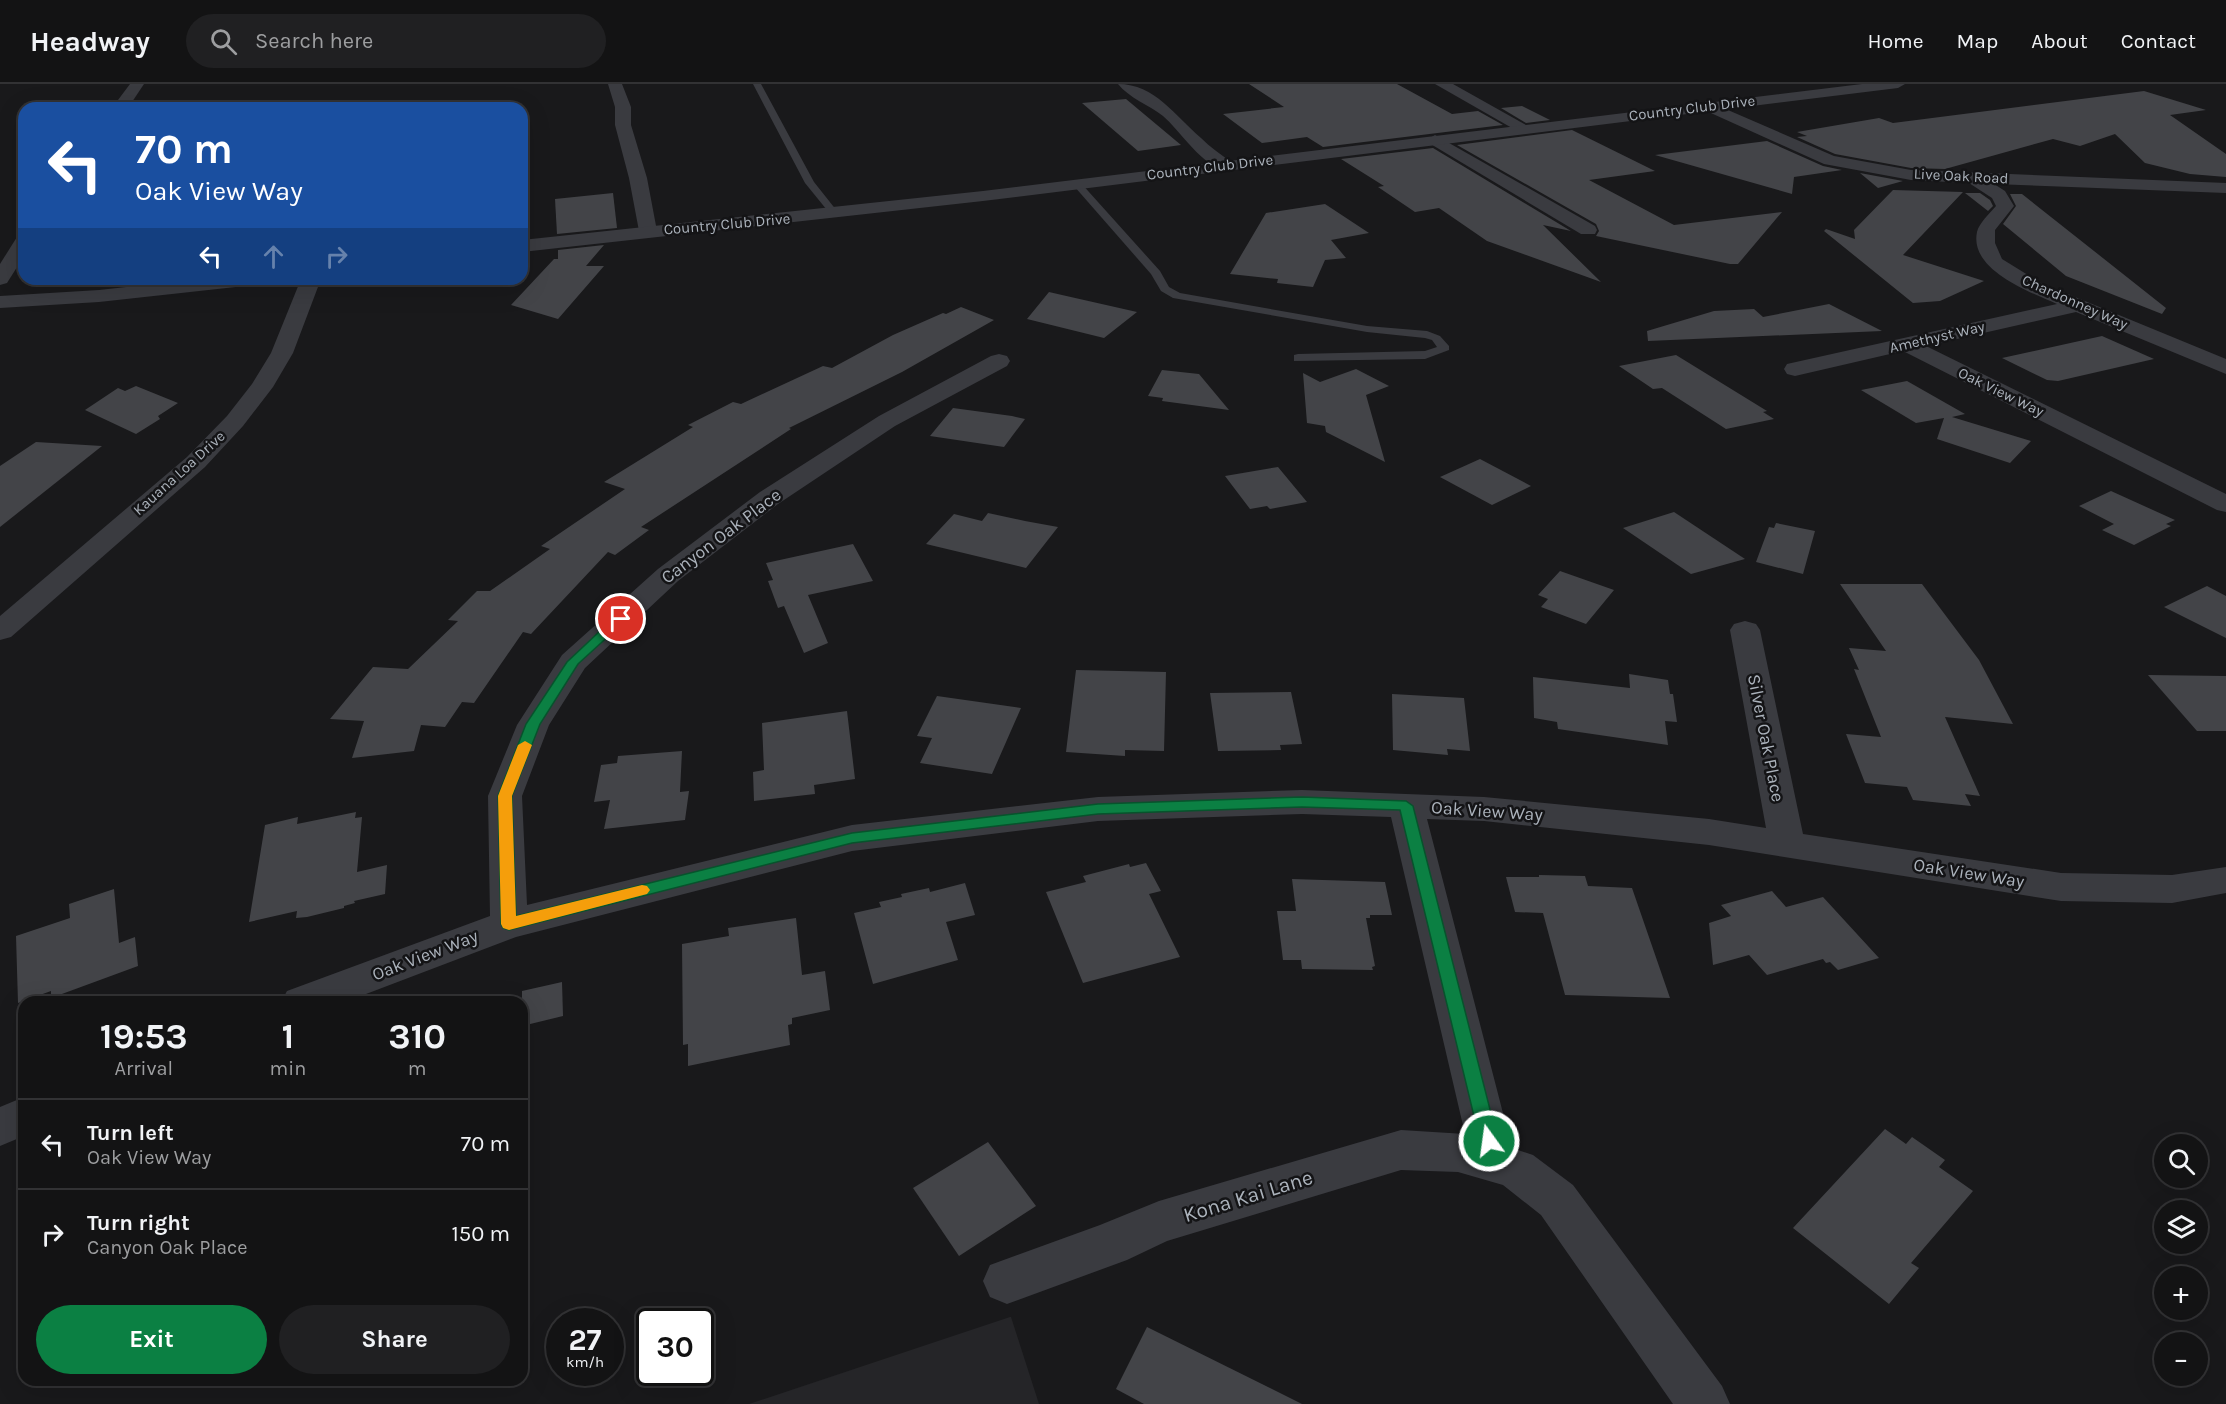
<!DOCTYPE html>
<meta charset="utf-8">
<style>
:root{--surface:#131314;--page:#202022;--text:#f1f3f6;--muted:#9d9ea0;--line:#323234;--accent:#0b8043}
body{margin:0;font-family:Karla,sans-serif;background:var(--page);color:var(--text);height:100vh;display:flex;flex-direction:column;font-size:22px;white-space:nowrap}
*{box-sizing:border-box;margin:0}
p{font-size:20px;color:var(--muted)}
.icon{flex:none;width:33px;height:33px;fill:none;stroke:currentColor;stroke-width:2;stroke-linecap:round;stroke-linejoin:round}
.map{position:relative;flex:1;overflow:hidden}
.side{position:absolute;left:18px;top:912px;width:510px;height:390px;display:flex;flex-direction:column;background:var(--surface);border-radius:18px;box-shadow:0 6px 24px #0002,0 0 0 2px var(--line)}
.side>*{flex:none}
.hud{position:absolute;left:18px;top:18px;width:510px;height:183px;border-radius:18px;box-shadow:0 6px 24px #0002,0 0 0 2px var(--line);background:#1a4fa0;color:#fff;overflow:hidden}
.buttons{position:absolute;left:2154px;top:1050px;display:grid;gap:12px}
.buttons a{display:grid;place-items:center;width:54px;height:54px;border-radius:50%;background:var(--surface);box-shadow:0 6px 24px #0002,0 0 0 2px var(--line);font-size:30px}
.speed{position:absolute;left:546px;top:1224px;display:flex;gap:12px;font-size:30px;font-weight:700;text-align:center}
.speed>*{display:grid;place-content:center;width:78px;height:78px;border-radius:50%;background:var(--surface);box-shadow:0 6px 24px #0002,0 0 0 2px var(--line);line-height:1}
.speed small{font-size:15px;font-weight:400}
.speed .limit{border:3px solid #111;border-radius:9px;background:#fff;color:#111}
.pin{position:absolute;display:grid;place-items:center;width:51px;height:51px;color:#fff;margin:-26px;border:3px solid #fff;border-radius:50%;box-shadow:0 2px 6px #0007}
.me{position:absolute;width:66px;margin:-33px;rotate:346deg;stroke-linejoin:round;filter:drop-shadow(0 0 4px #0008)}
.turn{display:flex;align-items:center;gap:21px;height:126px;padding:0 18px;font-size:27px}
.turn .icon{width:78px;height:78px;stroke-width:2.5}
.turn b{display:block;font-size:42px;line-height:51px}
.lanes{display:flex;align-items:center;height:57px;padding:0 18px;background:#0003;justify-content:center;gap:30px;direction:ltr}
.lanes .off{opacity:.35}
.eta{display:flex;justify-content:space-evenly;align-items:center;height:102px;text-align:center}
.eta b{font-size:36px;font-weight:700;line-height:42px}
.action{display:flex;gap:12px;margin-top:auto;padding:12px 18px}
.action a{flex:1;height:69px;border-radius:36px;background:var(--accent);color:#fff;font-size:24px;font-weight:700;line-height:69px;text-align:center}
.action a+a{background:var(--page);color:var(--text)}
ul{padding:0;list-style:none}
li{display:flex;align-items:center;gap:18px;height:90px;padding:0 18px;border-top:2px solid var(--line)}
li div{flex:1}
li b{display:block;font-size:22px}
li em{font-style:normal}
header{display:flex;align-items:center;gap:36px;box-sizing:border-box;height:84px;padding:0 30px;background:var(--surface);border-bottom:2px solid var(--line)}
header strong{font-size:28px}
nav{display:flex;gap:33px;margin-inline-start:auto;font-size:21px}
.search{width:420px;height:54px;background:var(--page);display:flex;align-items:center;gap:15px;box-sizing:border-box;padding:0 21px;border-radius:33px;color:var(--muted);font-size:22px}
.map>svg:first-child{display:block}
.built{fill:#252528}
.building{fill:#434448}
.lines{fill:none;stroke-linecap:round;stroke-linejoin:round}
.service{fill:#3a3b40;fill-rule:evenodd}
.minor{fill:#3a3b40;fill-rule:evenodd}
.tertiary{fill:#3a3b40;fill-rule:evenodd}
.route{fill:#0b8043;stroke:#07532c;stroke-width:1.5}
.slow{fill:#f59e0b}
.labels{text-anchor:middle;stroke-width:5;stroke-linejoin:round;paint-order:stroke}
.far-street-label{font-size:15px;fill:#abb2bb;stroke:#141416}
.street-label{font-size:18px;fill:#abb2bb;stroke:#141416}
.near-street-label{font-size:21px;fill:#abb2bb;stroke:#141416}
</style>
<header>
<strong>Headway</strong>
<div class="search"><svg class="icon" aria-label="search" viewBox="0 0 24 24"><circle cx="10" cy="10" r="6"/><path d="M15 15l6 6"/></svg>Search here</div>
<nav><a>Home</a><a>Map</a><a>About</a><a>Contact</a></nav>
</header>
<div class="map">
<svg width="2226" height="1320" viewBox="0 0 2226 1320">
<rect width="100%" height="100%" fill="#19191b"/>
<polygon class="built" points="1011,1233 1039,1320 749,1320 1010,1233"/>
<g class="building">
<polygon points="1249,0 1397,0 1452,30 1478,27 1503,41 1323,63 1307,53 1262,59 1223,30 1284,23"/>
<polygon points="2144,7 2206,26 2170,31 2226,70 2226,93 2190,90 2145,79 2115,50 2080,62 2053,55 1945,85 1911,84 1835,70 1797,53 1807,52 1797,48 1879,34 1893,39"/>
<polygon points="1126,15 1181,61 1138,67 1082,19"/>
<polygon points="1522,22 1550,36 1526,39 1501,24"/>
<polygon points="1572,46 1655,87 1589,96 1674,141 1782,128 1738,180 1730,180 1596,152 1599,147 1596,140 1457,61"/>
<polygon points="1767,57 1823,82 1842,86 1794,93 1792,110 1655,71"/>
<polygon points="1433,64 1571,147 1543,141 1601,198 1487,157 1439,124 1415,128 1378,103 1384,102 1341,75"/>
<polygon points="1860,89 1903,97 1878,104"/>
<polygon points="1893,106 1963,108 1903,171 1984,197 1940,217 1913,219 1824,147 1826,145 1855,155 1854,146"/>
<polygon points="613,109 617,144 557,150 555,115"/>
<polygon points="1965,109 1980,109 1990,116 1993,122 1988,127"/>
<polygon points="2010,110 2022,110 2166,224 2162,230 2066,192 2003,140 2016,122"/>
<polygon points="1325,120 1369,149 1331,156 1346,174 1325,176 1313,203 1277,199 1278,195 1230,190 1266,129"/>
<polygon points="604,161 586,182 604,182 558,235 511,221 554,175 558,175 558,166"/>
<polygon points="1049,208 1062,211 1137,228 1104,254 1027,235"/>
<polygon points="1829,220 1882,247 1648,257 1647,247 1714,227 1754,225 1763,233"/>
<polygon points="961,223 994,236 902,288 789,344 791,345 641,443 649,446 615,471 608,468 531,550 523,548 474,619 462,618 445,643 421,641 414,667 352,674 364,637 330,635 373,583 408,585 458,537 448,536 477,507 490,507 550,465 541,462 625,405 604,398 693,343 688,341 733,318 741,320 823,282 832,284 893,251 943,229 946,230"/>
<polygon points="2102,252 2154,275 2058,297 2047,296 2002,274"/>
<polygon points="1676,271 1767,327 1763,328 1774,335 1726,345 1662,304 1653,305 1619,282"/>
<polygon points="1356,285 1389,302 1366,311 1385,378 1326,348 1325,342 1307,339 1303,289 1320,298"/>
<polygon points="1162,286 1199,290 1229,326 1162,317 1163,314 1148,312"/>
<polygon points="1907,297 1965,330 1952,333 2031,357 2010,379 1937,355 1944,334 1916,339 1861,306"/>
<polygon points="136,302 178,319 158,332 160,335 136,350 85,326 118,304 125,307"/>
<polygon points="953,324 1012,332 1025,335 1004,363 930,352"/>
<polygon points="36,358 102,362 0,443 0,382"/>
<polygon points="1480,375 1531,402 1492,421 1440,393"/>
<polygon points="1278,383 1307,418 1270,425 1267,422 1250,425 1225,392"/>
<polygon points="2111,407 2175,436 2166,440 2171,442 2134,461 2102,446 2114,440 2079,422"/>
<polygon points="1674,428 1745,475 1691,490 1623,444"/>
<polygon points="988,429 1025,437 1058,443 1026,484 926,460 954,430 982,437"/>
<polygon points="1776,439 1815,447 1803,490 1756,478 1769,443 1774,444"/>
<polygon points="853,460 873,497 808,511 828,559 804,569 784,522 778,524 768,497 773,496 766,479"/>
<polygon points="1560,487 1614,506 1586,540 1541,523 1548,515 1538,511"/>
<polygon points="1840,500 1922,500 1979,576 2013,640 1945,633 1980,712 1965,710 1971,722 1913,716 1907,703 1865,699 1846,650 1881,653 1854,585 1859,586 1849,564 1886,567"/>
<polygon points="2207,502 2226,512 2226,554 2164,523"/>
<polygon points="1076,586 1166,588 1164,667 1125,666 1125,672 1066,668"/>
<polygon points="1629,590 1668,596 1670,610 1673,610 1677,638 1665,637 1668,661 1558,645 1557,638 1534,634 1533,593 1630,604"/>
<polygon points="2148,591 2226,592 2226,647 2197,647"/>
<polygon points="1291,608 1302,660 1280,661 1281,666 1218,667 1210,609"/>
<polygon points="1392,610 1464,614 1470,667 1447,665 1448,671 1393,666"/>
<polygon points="937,612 1021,624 992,690 920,679 932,654 917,652"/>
<polygon points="847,627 855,695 814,701 815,710 754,717 753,688 764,686 762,639"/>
<polygon points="682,667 680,708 689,707 685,736 604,745 610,716 594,718 601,681 617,679 618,672"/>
<polygon points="356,728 355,734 362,733 357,788 387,781 385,810 354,817 355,819 344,822 344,824 307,833 296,834 297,827 249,838 265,741 298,733 297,740"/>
<polygon points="1146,779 1161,807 1149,810 1180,873 1083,899 1046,808 1086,798 1083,792 1129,780 1130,783"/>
<polygon points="1539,791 1585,792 1588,802 1632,804 1670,914 1565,911 1543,829 1515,828 1506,793 1539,793"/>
<polygon points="1292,795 1385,798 1392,831 1370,831 1370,834 1366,834 1375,882 1372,883 1373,886 1302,885 1301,876 1283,876 1277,827 1296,827"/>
<polygon points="965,799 975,831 946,838 958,876 873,900 854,829 881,823 879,818 902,813 901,810 929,804 930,808"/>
<polygon points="114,805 119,859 135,853 138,882 51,914 51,907 18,919 16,852 70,834 69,820"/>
<polygon points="1772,807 1786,823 1823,813 1879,874 1838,886 1830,878 1826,879 1823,875 1767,891 1749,871 1713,881 1709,839 1731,832 1721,821"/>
<polygon points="796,834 802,891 825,887 830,926 792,934 792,940 788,941 790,961 688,982 688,960 683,961 682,860 729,852 728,844"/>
<polygon points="562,898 563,932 522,942 522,907"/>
<polygon points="1885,1045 1906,1060 1912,1053 1945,1076 1939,1083 1973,1107 1911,1179 1919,1184 1889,1220 1793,1144"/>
<polygon points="988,1058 1036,1122 959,1172 913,1104"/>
<polygon points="1147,1243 1302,1320 1144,1320 1116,1305"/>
</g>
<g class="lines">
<g class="service">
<polygon points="753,0 761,0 814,98 837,127 837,131 831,131 805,99"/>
<polygon points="1074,98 1080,98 1160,187 1169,203 1180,209 1367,242 1427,247 1440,252 1449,262 1449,266 1425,275 1294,277 1294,271 1298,270 1425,267 1437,263 1432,256 1425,254 1367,248 1173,214 1161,207 1151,190 1074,102"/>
</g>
<g class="minor">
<polygon points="130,0 144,0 128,24 112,24"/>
<polygon points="608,0 622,0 631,23 631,41 647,94 657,147 655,151 641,151 639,147 629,94 615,41 615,23"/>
<path d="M 1118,0 C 1155,0 1175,32 1201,54 C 1210,63 1220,70 1230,77 L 1232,81 L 1230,85 C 1207,90 1179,45 1163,32 C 1149,21 1129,14 1118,0 Z"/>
<polygon points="1435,0 1453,0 1533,45 1525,50 1519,48"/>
<path d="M 1707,17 L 1834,72 L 1911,86 L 2226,99 L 2226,109 L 1994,100 L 2005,107 L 2014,122 L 1995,146 L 1995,159 L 2002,175 L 2041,199 L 2226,275 L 2226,290 L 2076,228 L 1926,262 L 2226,410 L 2226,428 L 2217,426 L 1903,267 L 1795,292 L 1787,290 L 1784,285 L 1787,280 L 2057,220 C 2030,208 1969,186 1977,148 C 1979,139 1990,129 1996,122 L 1992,114 L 1969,99 L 1911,96 L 1824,80 L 1702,25 L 1699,22 L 1702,19 Z"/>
<polygon points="1435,51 1595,142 1597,146 1595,150 1581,150 1429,59 1427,56"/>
<polygon points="24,151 24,172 7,199 0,201 0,180 17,153"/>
<polygon points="999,270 1007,272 1010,277 1007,282 895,342 778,420 678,497 585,584 549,641 522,712 527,821 852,741 1098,713 1302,706 1484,713 1709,735 1766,744 1730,546 1734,540 1745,537 1756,540 1760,546 1803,750 2061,789 2172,791 2226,783 2226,809 2172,819 2061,817 1709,761 1484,737 1427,735 1512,1064 1533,1071 1573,1101 1722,1302 1730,1320 1673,1320 1541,1131 1503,1101 1458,1088 1401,1086 1167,1157 1127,1176 1007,1220 990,1213 983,1197 990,1181 1100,1141 1159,1117 1401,1046 1465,1050 1391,733 1302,730 1098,737 852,767 516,853 345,918 281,918 287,907 490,832 488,712 517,641 562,571 658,485 760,408 879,332 991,272"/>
<polygon points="24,1013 24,1052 0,1062 0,1023"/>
</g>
<g class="tertiary">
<polygon points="1862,0 1905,0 1898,4 983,117 522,168 522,156 983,107"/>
<polygon points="199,195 264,195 261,199 254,201 99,218 0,224 0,212 99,206"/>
<polygon points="301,195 321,195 293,269 273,303 243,342 205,383 11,553 0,556 0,532 187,373 227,332 252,300 271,269"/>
</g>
</g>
<polygon class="route" points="621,531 627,535 625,537 578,580 540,640 512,712 516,832 852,749 1098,720 1302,713 1406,717 1413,722 1498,1057 1495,1062 1489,1065 1482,1062 1480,1057 1400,726 1302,723 1098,730 852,759 509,846 503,844 501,840 498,712 526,640 567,578 616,532"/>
<polygon class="slow" points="525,657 532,661 512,712 516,832 642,801 647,802 650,806 647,810 509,846 503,844 501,840 498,712 518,661"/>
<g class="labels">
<g class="far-street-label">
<text transform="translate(1692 24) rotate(-7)" y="5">Country Club Drive</text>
<text transform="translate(1210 83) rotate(-7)" y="5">Country Club Drive</text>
<text transform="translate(1961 92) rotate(3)" y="5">Live Oak Road</text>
<text transform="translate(727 140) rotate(-5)" y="5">Country Club Drive</text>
<text transform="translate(2075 218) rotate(24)" y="5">Chardonney Way</text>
<text transform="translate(1937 253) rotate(-13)" y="5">Amethyst Way</text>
<text transform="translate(2001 308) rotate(26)" y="5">Oak View Way</text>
<text transform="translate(179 389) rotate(-42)" y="5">Kauana Loa Drive</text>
</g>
<g class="street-label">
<text transform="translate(721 452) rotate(-37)" y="6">Canyon Oak Place</text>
<text transform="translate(1766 654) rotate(79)" y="6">Silver Oak Place</text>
<text transform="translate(1487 727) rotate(4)" y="6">Oak View Way</text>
<text transform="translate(1969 789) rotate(9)" y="6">Oak View Way</text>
<text transform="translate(425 871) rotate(-21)" y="6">Oak View Way</text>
</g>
<g class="near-street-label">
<text transform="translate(1248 1112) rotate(-17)" y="7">Kona Kai Lane</text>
</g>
</g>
</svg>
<div class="buttons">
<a><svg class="icon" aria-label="search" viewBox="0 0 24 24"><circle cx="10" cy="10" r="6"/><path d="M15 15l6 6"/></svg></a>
<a><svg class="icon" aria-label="layers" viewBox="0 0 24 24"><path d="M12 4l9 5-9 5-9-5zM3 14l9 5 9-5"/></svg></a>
<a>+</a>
<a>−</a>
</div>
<div class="speed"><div>27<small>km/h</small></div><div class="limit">30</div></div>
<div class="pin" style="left:621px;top:535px;background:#d93025"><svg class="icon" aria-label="arrive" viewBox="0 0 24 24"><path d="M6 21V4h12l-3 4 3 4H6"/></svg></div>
<svg class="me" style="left:1489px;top:1057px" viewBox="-20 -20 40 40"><circle r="17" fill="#0b8043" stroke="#fff" stroke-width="3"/><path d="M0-11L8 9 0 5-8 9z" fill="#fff"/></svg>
<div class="hud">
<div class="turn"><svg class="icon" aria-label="left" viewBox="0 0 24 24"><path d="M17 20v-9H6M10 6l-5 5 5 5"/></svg><div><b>70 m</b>Oak View Way</div></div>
<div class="lanes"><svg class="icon" aria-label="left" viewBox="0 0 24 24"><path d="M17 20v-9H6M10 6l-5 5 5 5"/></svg><svg class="icon off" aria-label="ahead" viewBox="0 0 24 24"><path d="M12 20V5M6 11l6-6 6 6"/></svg><svg class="icon off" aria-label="right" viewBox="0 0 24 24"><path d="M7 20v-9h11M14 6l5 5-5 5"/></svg></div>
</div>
<section class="side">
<div class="eta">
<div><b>19:53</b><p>Arrival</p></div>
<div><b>1</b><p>min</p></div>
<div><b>310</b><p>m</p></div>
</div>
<ul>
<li><svg class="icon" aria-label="left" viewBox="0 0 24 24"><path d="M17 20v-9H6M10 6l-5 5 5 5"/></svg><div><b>Turn left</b><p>Oak View Way</p></div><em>70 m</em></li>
<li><svg class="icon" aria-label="right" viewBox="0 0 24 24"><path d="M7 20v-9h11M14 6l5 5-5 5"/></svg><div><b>Turn right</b><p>Canyon Oak Place</p></div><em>150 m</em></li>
</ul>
<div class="action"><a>Exit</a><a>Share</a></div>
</section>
</div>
